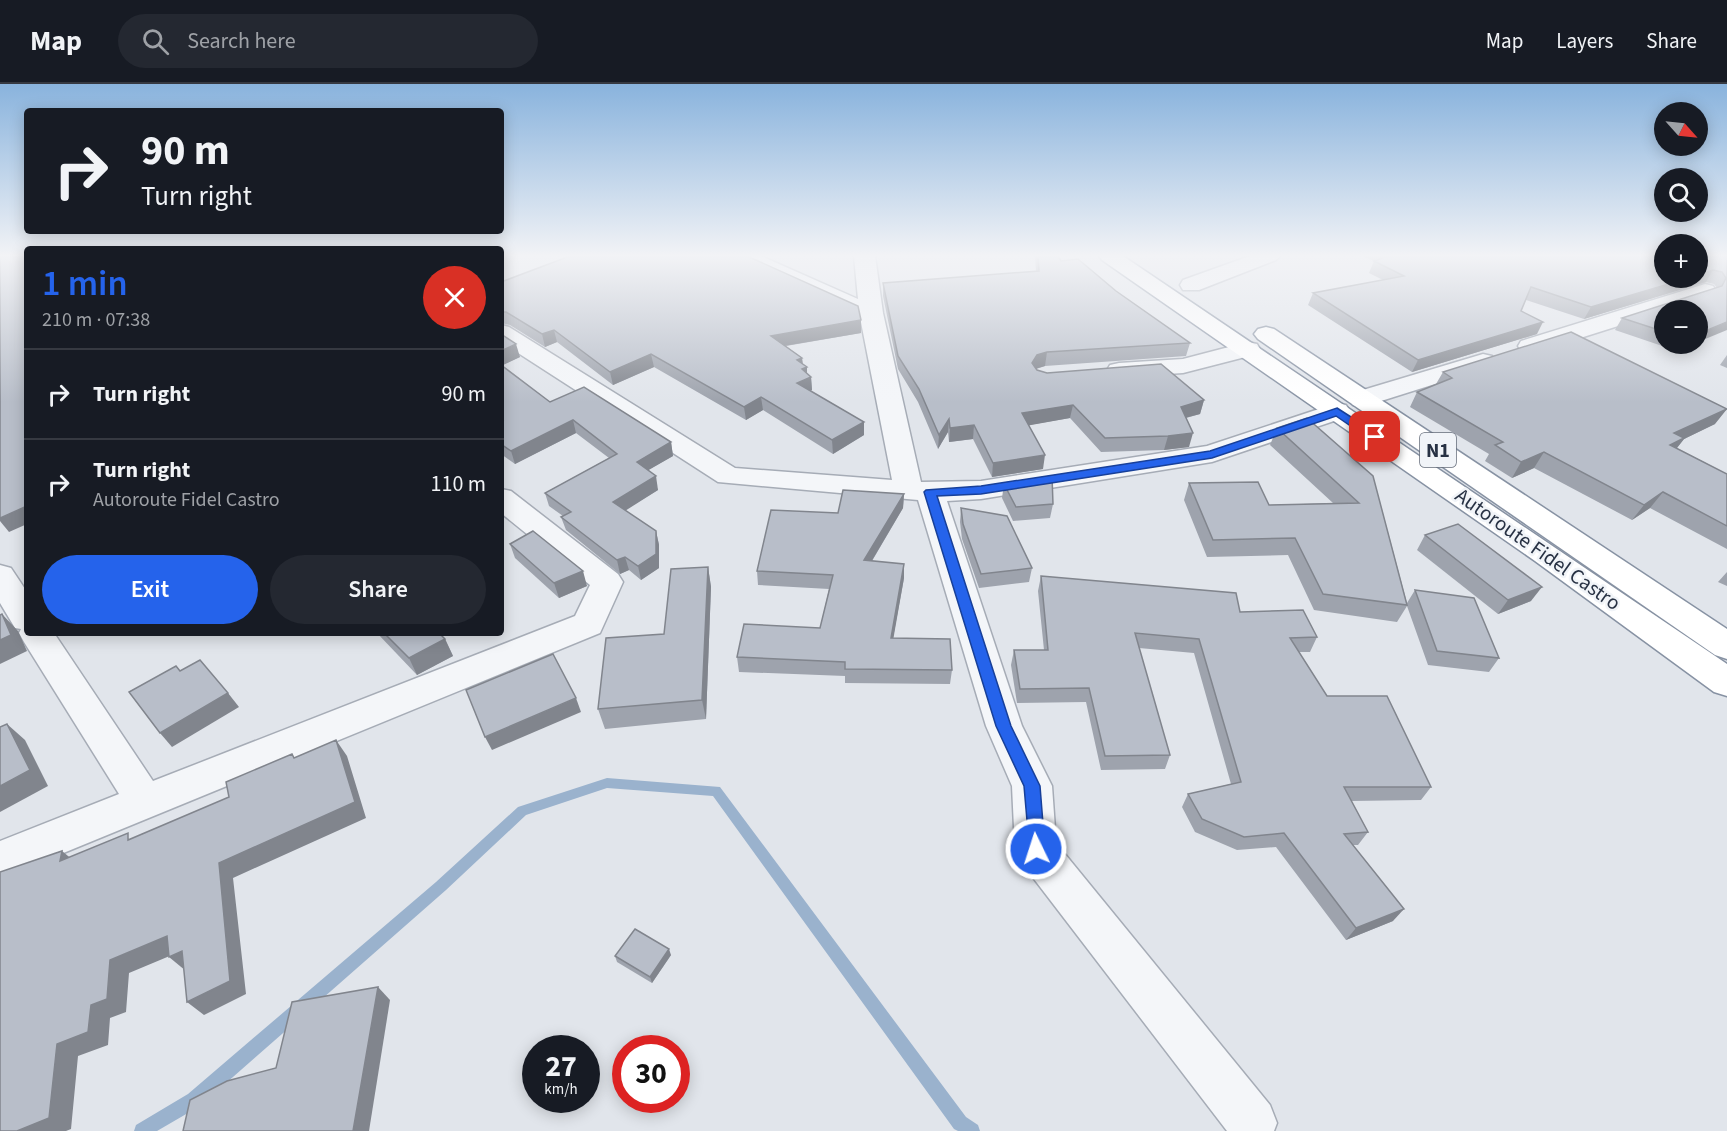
<!DOCTYPE html>
<meta charset="utf-8">
<style>
:root{--surface:#171b24;--page:#242831;--text:#f1f3f6;--muted:#9ea1a6;--line:#363941;--accent:#2563eb}
body{margin:0;font-family:"Source Sans 3",sans-serif;background:var(--page);color:var(--text);height:100vh;display:flex;flex-direction:column;font-size:22px;white-space:nowrap}
*{box-sizing:border-box;margin:0}
p{font-size:20px;color:var(--muted)}
.icon{flex:none;width:33px;height:33px;fill:none;stroke:currentColor;stroke-width:2;stroke-linecap:round;stroke-linejoin:round}
.map{position:relative;flex:1;overflow:hidden}
.side{position:absolute;left:24px;top:162px;width:480px;height:390px;display:flex;flex-direction:column;background:var(--surface);border-radius:6px;box-shadow:0 3px 15px #0003}
.side>*{flex:none}
.banner{position:absolute;left:24px;top:24px;width:480px;height:126px;border-radius:6px;box-shadow:0 3px 15px #0003;background:#171b24;color:var(--text);overflow:hidden}
.needle{width:39px;rotate:117deg}
.fabs{position:absolute;left:1654px;top:18px;display:grid;gap:12px}
.fabs a{display:grid;place-items:center;width:54px;height:54px;border-radius:50%;background:var(--surface);box-shadow:0 3px 15px #0003;font-size:30px}
.speed{position:absolute;left:522px;top:951px;display:flex;gap:12px;font-size:30px;font-weight:700;text-align:center}
.speed>*{display:grid;place-content:center;width:78px;height:78px;border-radius:50%;background:var(--surface);box-shadow:0 3px 15px #0003;line-height:1}
.speed small{font-size:15px;font-weight:400}
.speed .limit{border:9px solid #d22;background:#fff;color:#111}
.pin{position:absolute;display:grid;place-items:center;width:51px;height:51px;color:#fff;margin:-26px;border-radius:12px;box-shadow:0 3px 9px #0006}
.me{position:absolute;width:66px;margin:-33px;rotate:356deg;stroke-linejoin:round;filter:drop-shadow(0 0 4px #0008)}
.turn{display:flex;align-items:center;gap:21px;height:126px;padding:0 18px;font-size:27px}
.turn .icon{width:78px;height:78px;stroke-width:2.5}
.turn b{display:block;font-size:42px;line-height:51px}
.round{display:grid;place-items:center;flex:none;width:63px;height:63px;border-radius:32px;background:var(--page)}
.head{display:flex;align-items:center;justify-content:space-between;height:102px;padding:0 18px}
h1{font-size:36px;font-weight:600;line-height:45px;color:var(--accent)}
.action{display:flex;gap:12px;margin-top:auto;padding:12px 18px}
.action a{flex:1;height:69px;border-radius:36px;background:var(--accent);color:#fff;font-size:24px;font-weight:600;line-height:69px;text-align:center}
.action a+a{background:var(--page);color:var(--text)}
ul{padding:0;list-style:none}
li{display:flex;align-items:center;gap:18px;height:90px;padding:0 18px;border-top:2px solid var(--line)}
li div{flex:1}
li b{display:block;font-size:22px}
li em{font-style:normal}
header{display:flex;align-items:center;gap:36px;box-sizing:border-box;height:84px;padding:0 30px;background:var(--surface);border-bottom:2px solid var(--line)}
header strong{font-size:28px}
nav{display:flex;gap:33px;margin-inline-start:auto;font-size:21px}
.search{width:420px;height:54px;background:var(--page);display:flex;align-items:center;gap:15px;box-sizing:border-box;padding:0 21px;border-radius:33px;color:var(--muted);font-size:22px}
.map>svg:first-child{display:block}
.lines{fill:none;stroke-linecap:round;stroke-linejoin:round}
.stream{fill:#9ab2cd;fill-rule:evenodd}
.minor-casing{stroke:#a6acb6;stroke-width:3}
.trunk-casing{stroke:#8792a3;stroke-width:3}
.minor{fill:#f4f6f9;fill-rule:evenodd}
.trunk{fill:#fff;fill-rule:evenodd}
.wall{fill:#9ea3ad}
.shaded-wall{fill:#81858d}
.building{fill:#b8bec9;stroke:#81858d;stroke-width:1.5}
.route{fill:#2563eb;stroke:#184099;stroke-width:1.5}
.labels{text-anchor:middle;stroke-width:5;stroke-linejoin:round;paint-order:stroke}
.shield{fill:#f1f4f8;stroke:#646c7a;stroke-width:1.5}
.shield-label{font-size:20px;font-weight:bold;fill:#283244}
.street-label{font-size:21px;fill:#283244;stroke:#f1f4f8}
</style>
<header>
<strong>Map</strong>
<div class="search"><svg class="icon" aria-label="search" viewBox="0 0 24 24"><circle cx="10" cy="10" r="6"/><path d="M15 15l6 6"/></svg>Search here</div>
<nav><a>Map</a><a>Layers</a><a>Share</a></nav>
</header>
<div class="map">
<svg width="1727" height="1047" viewBox="0 0 1727 1047">
<rect width="100%" height="100%" fill="#e1e5eb"/>
<g class="lines">
<polygon class="stream" points="607,694 720,703 966,1033 978,1041 980,1047 958,1047 954,1045 713,712 607,704 526,731 446,806 200,1022 157,1047 134,1047 136,1041 188,1010 436,798 518,723"/>
<g class="minor-casing">
<g id="minor">
<polygon points="733,172 761,172 858,215 854,172 875,172 883,229 921,398 981,397 1207,362 1337,319 1346,321 1350,327 1346,333 1212,378 981,415 947,417 1022,642 1052,702 1056,759 1270,1021 1277,1039 1274,1047 1227,1047 1021,778 1015,765 1012,702 986,642 918,416 718,398 501,258 501,241 509,243 735,384 892,396 860,233 737,176"/>
<polygon points="1250,172 1280,172 1276,176 1199,206 1183,206 1180,201 1183,196"/>
<polygon points="1705,200 1713,202 1716,207 1713,212 1539,267 1530,269 1521,267 1518,262 1521,257"/>
<polygon points="1248,258 1257,260 1260,265 1257,270 1183,289 1119,293 1110,291 1107,286 1110,281 1119,279 1183,275"/>
<polygon points="1483,270 1492,272 1495,277 1492,282 1362,323 1353,321 1349,315 1353,309"/>
<polygon points="501,405 511,407 618,490 623,498 600,549 0,795 0,757 119,710 24,558 19,549 21,545 15,544 0,519 0,481 11,484 27,508 27,549 54,549 153,697 575,532 590,501 501,429"/>
</g>
</g>
<g class="trunk-casing">
<g id="trunk">
<polygon points="1099,172 1123,172 1727,580 1727,612 1714,608 1535,477 1102,176"/>
<polygon points="1266,243 1274,245 1727,545 1727,575 1715,571 1258,255 1254,250 1258,245"/>
</g>
</g>
<use href="#minor" class="minor"/>
<use href="#trunk" class="trunk"/>
</g>
<g class="wall">
<polygon points="1035,172 1058,172 1061,177 1116,207 1190,259 1186,272 1045,282 1036,285 1037,286 1047,289 1204,316 1200,330 1186,334 1189,363 1164,366 1101,368 1070,334 1029,341 1043,385 992,393 973,355 949,358 948,348 938,365 918,318 898,285 883,212 883,199 1036,188"/>
<polygon points="1362,172 1727,172 1727,246 1665,226 1665,260 1695,260 1677,267 1615,246 1622,234 1717,204 1714,200 1706,198 1584,235 1526,216 1521,227 1537,250 1412,288 1308,221 1313,209 1383,196 1369,189 1374,177"/>
<polygon points="501,198 861,236 861,249 786,262 802,274 803,280 807,289 811,293 812,306 810,307 864,351 833,370 763,326 746,336 654,283 613,301 557,258 545,263 510,241 501,239"/>
<polygon points="501,250 520,273 502,281 550,318 671,358 673,372 648,386 658,406 625,426 656,447 659,461 659,484 641,496 629,486 620,490 566,446 561,433 563,432 549,422 545,409 609,374 576,349 515,380 501,370"/>
<polygon points="1727,271 1727,284 1720,281"/>
<polygon points="1443,288 1715,340 1684,355 1677,364 1727,390 1727,465 1650,424 1632,436 1534,384 1512,394 1485,377 1489,370 1410,323 1417,308 1436,300"/>
<polygon points="1277,344 1373,392 1407,519 1415,506 1499,574 1489,588 1428,581 1407,522 1397,538 1314,526 1288,471 1207,473 1184,416 1189,399 1269,421 1333,419 1270,361"/>
<polygon points="1004,400 1053,420 1050,434 1013,437 1002,414"/>
<polygon points="904,410 903,424 872,477 904,494 893,554 952,586 950,600 845,599 845,592 739,588 737,573 820,544 829,505 758,501 757,487 838,429"/>
<polygon points="961,424 1032,484 1029,498 979,504 962,455 960,438"/>
<polygon points="1425,451 1531,517 1498,530 1417,466"/>
<polygon points="510,460 587,502 559,514 515,474"/>
<polygon points="708,483 711,503 706,635 605,645 598,625 664,550"/>
<polygon points="1727,488 1727,502 1718,498"/>
<polygon points="1041,492 1240,528 1317,553 1310,568 1299,568 1327,612 1431,703 1421,716 1351,717 1368,748 1358,761 1353,761 1393,837 1346,856 1276,763 1237,766 1195,748 1182,723 1188,710 1231,700 1194,569 1139,564 1170,671 1165,685 1101,686 1086,618 1017,619 1011,581 1014,566 1044,566 1038,507"/>
<polygon points="377,549 439,549 445,555 453,572 417,591"/>
<polygon points="671,871 652,899 617,878 615,872"/>
</g>
<g class="shaded-wall">
<polygon points="1713,186 1706,198 1584,235 1591,223 1689,194 1698,194 1698,191"/>
<polygon points="861,236 861,249 772,264 771,252"/>
<polygon points="1543,238 1537,250 1412,288 1418,276"/>
<polygon points="1727,238 1727,246 1698,258 1698,250"/>
<polygon points="554,246 557,258 545,263 542,250"/>
<polygon points="516,260 520,273 501,282 501,267"/>
<polygon points="1682,260 1695,260 1677,267"/>
<polygon points="1047,268 1045,282 1035,285 1032,279 1037,271"/>
<polygon points="651,270 654,283 613,301 610,288"/>
<polygon points="802,274 803,285 807,283 807,295 811,293 812,306 798,312 797,276"/>
<polygon points="761,313 763,326 746,336 744,323"/>
<polygon points="1204,316 1200,330 1177,336 1181,323"/>
<polygon points="1073,321 1070,334 1020,343 1022,329"/>
<polygon points="1727,325 1715,340 1684,355 1672,370 1669,362 1674,349"/>
<polygon points="949,335 948,348 938,365 939,351"/>
<polygon points="573,336 576,349 515,380 511,367"/>
<polygon points="864,338 864,351 833,370 832,356"/>
<polygon points="974,341 973,355 949,358 950,344"/>
<polygon points="1193,349 1189,363 1164,366 1168,352"/>
<polygon points="671,358 673,372 640,391 637,378"/>
<polygon points="1544,368 1534,384 1512,394 1521,378"/>
<polygon points="1045,371 1043,385 992,393 993,379"/>
<polygon points="656,392 658,406 617,432 613,418"/>
<polygon points="1663,408 1650,424 1632,436 1644,421"/>
<polygon points="904,410 903,424 864,490 864,476"/>
<polygon points="27,422 27,440 9,448 0,437 0,434"/>
<polygon points="656,447 659,461 659,484 641,496 638,482"/>
<polygon points="625,473 629,486 620,490 617,476"/>
<polygon points="904,480 904,494 891,568 891,554"/>
<polygon points="708,483 711,503 706,635 702,616"/>
<polygon points="583,487 587,502 559,514 554,499"/>
<polygon points="1542,503 1531,517 1498,530 1508,516"/>
<polygon points="2,530 18,547 27,567 0,580 0,556"/>
<polygon points="445,555 453,572 417,591 409,574"/>
<polygon points="228,609 239,623 172,663 160,649"/>
<polygon points="576,614 581,628 492,666 485,653"/>
<polygon points="7,640 25,656 48,702 0,728 0,702"/>
<polygon points="336,656 347,672 366,734 233,794 246,910 204,931 187,918 219,779"/>
<polygon points="62,767 80,782 60,777"/>
<polygon points="1404,825 1393,837 1346,856 1356,844"/>
<polygon points="167,852 184,866 129,889 126,928 110,934 108,961 78,972 71,1045 66,1047 17,1047 57,960 91,921 110,876"/>
<polygon points="669,865 671,871 652,899 650,893"/>
<polygon points="182,867 186,887 169,873"/>
<polygon points="378,903 390,916 369,1047 353,1047"/>
</g>
<g class="building">
<polygon points="0,172 27,172 27,422 0,434"/>
<polygon points="570,172 747,172 858,222 861,236 771,252 802,274 797,276 807,283 802,285 811,293 797,299 864,338 832,356 761,313 744,323 651,270 610,288 554,246 542,250 506,228 501,228 501,198"/>
<polygon points="1038,172 1058,172 1061,177 1078,175 1116,207 1190,259 1047,268 1037,271 1032,279 1037,286 1047,289 1161,280 1204,316 1181,323 1193,349 1168,352 1105,354 1073,321 1022,329 1045,371 993,379 974,341 950,344 949,335 939,351 919,305 898,272 883,199 1039,187"/>
<polygon points="1388,172 1665,172 1665,194 1689,194 1591,223 1531,203 1521,227 1543,238 1418,276 1313,209 1404,192 1374,177"/>
<polygon points="1698,172 1727,172 1727,238 1698,250 1698,226 1665,226 1665,248 1622,234 1722,202 1726,194 1722,188 1713,186 1698,191"/>
<polygon points="1571,248 1727,325 1674,349 1684,354 1670,361 1727,390 1727,442 1663,408 1644,421 1544,368 1521,378 1495,361 1503,358 1417,308 1452,294 1443,288"/>
<polygon points="501,250 516,260 501,267"/>
<polygon points="501,281 550,318 584,303 671,358 637,378 656,392 613,418 656,447 656,470 638,482 625,473 617,476 561,433 571,428 545,409 617,370 573,336 511,367 501,360 501,337 503,336 501,334"/>
<polygon points="1307,334 1373,392 1407,521 1323,510 1295,454 1213,456 1189,399 1258,398 1269,421 1359,419 1277,344"/>
<polygon points="1052,392 1053,420 1016,423 1004,400"/>
<polygon points="843,406 904,410 864,476 904,480 891,554 950,555 952,586 845,585 845,578 737,573 744,540 820,544 833,491 757,487 771,426 838,429"/>
<polygon points="961,424 1007,432 1032,484 981,490 963,440"/>
<polygon points="1458,440 1542,503 1508,516 1425,451"/>
<polygon points="533,447 583,487 554,499 510,460"/>
<polygon points="708,483 702,616 598,625 606,554 664,550 671,485"/>
<polygon points="1041,492 1236,509 1240,528 1303,526 1317,553 1290,554 1327,612 1387,612 1431,703 1344,703 1368,748 1344,750 1404,825 1356,844 1284,749 1244,753 1202,735 1188,710 1241,698 1199,555 1135,549 1170,671 1105,672 1089,604 1020,605 1014,566 1048,566"/>
<polygon points="1415,506 1474,514 1499,574 1437,567"/>
<polygon points="2,530 11,551 0,556 0,531"/>
<polygon points="384,549 439,549 445,555 409,574"/>
<polygon points="553,570 576,614 485,653 466,606"/>
<polygon points="200,576 228,609 160,649 129,608 176,582 180,587"/>
<polygon points="7,640 30,686 0,702 0,643"/>
<polygon points="336,656 355,718 219,779 230,897 187,918 182,867 169,873 167,852 110,876 107,915 91,921 88,948 57,960 49,1034 17,1047 0,1047 0,788 62,767 60,777 128,749 128,756 229,713 226,698 292,670 294,674"/>
<polygon points="635,845 669,865 650,893 615,872"/>
<polygon points="378,903 353,1047 183,1047 190,1016 227,997 276,984 292,918"/>
</g>
<linearGradient id="sky" x2="0" y2="1"><stop stop-color="#89b3dd"/><stop offset="0.54" stop-color="#f2f3f6"/><stop offset="1" stop-color="#f2f3f6" stop-opacity="0"/></linearGradient>
<rect width="1727" height="318" fill="url(#sky)"/>
<polygon class="route" points="1337,324 1379,351 1379,356 1371,356 1336,332 1212,374 981,410 937,412 1011,642 1040,702 1045,765 1042,771 1036,773 1030,771 1024,702 996,642 924,408 926,406 981,402 1210,367"/>
<g class="labels">
<rect class="shield" x="1420" y="349" width="36" height="34" rx="4.5"/>
<g class="shield-label">
<text x="1438" y="373">N1</text>
</g>
<g class="street-label">
<text transform="translate(1538 465) rotate(35)" y="7">Autoroute Fidel Castro</text>
</g>
</g>
</svg>
<div class="fabs">
<a><svg class="needle" viewBox="-14 -14 28 28"><path d="M0-13l5 13h-10z" fill="#e53935"/><path d="M0 13l5-13h-10z" fill="#9ea1a6"/></svg></a>
<a><svg class="icon" aria-label="search" viewBox="0 0 24 24"><circle cx="10" cy="10" r="6"/><path d="M15 15l6 6"/></svg></a>
<a>+</a>
<a>−</a>
</div>
<div class="speed"><div>27<small>km/h</small></div><div class="limit">30</div></div>
<div class="pin" style="left:1375px;top:353px;background:#d93025"><svg class="icon" aria-label="arrive" viewBox="0 0 24 24"><path d="M6 21V4h12l-3 4 3 4H6"/></svg></div>
<svg class="me" style="left:1036px;top:765px" viewBox="-20 -20 40 40"><circle r="17" fill="#2563eb" stroke="#fff" stroke-width="3"/><path d="M0-11L8 9 0 5-8 9z" fill="#fff"/></svg>
<div class="banner">
<div class="turn"><svg class="icon" aria-label="right" viewBox="0 0 24 24"><path d="M7 20v-9h11M14 6l5 5-5 5"/></svg><div><b>90 m</b>Turn right</div></div>
</div>
<section class="side">
<div class="head"><div><h1>1 min</h1><p>210 m · 07:38</p></div><a class="round" style="background:#d93025;color:#fff"><svg class="icon" aria-label="close" viewBox="0 0 24 24"><path d="M6 6l12 12M18 6L6 18"/></svg></a></div>
<ul>
<li><svg class="icon" aria-label="right" viewBox="0 0 24 24"><path d="M7 20v-9h11M14 6l5 5-5 5"/></svg><div><b>Turn right</b></div><em>90 m</em></li>
<li><svg class="icon" aria-label="right" viewBox="0 0 24 24"><path d="M7 20v-9h11M14 6l5 5-5 5"/></svg><div><b>Turn right</b><p>Autoroute Fidel Castro</p></div><em>110 m</em></li>
</ul>
<div class="action"><a>Exit</a><a>Share</a></div>
</section>
</div>
